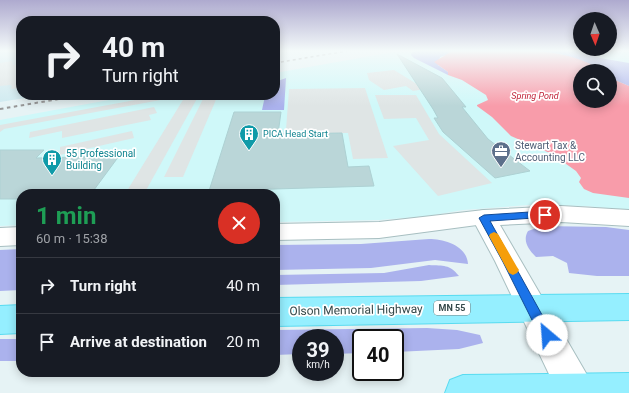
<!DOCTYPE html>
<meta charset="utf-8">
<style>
:root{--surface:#171b24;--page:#242831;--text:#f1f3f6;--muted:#9ea1a6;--line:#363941}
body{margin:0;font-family:Roboto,sans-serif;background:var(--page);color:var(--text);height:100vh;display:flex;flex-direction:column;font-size:15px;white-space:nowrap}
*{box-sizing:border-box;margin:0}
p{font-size:13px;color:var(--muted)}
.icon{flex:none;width:22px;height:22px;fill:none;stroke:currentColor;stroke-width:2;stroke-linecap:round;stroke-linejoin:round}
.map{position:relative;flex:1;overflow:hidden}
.details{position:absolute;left:16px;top:189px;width:264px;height:188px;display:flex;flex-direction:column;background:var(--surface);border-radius:16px;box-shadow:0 2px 10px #0003}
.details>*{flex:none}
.top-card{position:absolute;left:16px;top:16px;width:264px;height:84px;border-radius:16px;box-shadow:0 2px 10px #0003;background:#171b24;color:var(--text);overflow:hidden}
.needle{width:26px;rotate:178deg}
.fabs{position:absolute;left:573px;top:12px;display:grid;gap:8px}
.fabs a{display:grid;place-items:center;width:44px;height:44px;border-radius:50%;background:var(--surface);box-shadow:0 2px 10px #0003;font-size:20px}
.speed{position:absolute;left:292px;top:329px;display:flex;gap:8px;font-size:20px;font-weight:700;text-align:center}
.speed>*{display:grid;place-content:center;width:52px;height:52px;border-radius:50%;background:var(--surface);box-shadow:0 2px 10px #0003;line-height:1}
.speed small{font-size:10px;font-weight:400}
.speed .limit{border:2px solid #111;border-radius:6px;background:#fff;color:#111}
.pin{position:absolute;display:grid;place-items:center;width:34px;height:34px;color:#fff;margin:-17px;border:2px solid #fff;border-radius:50%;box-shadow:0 1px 4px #0007}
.me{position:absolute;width:44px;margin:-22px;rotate:333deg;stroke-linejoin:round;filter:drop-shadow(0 0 3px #0008)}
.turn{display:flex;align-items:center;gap:14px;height:84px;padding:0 20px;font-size:18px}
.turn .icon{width:52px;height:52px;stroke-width:2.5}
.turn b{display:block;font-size:28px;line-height:34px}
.round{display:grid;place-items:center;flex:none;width:42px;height:42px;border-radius:21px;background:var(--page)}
.head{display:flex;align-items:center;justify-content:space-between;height:68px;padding:0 20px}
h1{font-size:24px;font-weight:700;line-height:30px;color:#1e9e55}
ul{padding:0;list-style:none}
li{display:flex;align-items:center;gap:12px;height:56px;padding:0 20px;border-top:1px solid var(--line)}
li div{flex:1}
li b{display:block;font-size:15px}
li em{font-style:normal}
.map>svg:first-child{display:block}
.commercial{fill:#cff8f9;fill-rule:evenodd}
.education{fill:#cfeaf0}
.green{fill:#abb2ed}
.parking{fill:#dfe5e5}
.water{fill:#f89caa}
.building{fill:#bad6d8;stroke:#add1d3}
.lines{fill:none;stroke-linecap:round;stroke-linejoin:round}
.minor-casing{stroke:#a8bfc1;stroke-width:2}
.tertiary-casing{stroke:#a8bfc1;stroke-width:2}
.primary-casing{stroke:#59dbf0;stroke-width:2}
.minor{fill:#fff;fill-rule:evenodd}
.tertiary{fill:#fff;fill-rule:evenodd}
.primary{fill:#95efff;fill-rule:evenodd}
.rail-far1{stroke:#979797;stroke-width:1.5;stroke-dasharray:3 3;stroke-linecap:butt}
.rail{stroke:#979797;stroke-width:2;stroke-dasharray:3.5 3.5;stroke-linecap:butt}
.route{fill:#1a73e8;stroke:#114b97}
.slow{fill:#f59e0b}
.labels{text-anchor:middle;stroke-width:3.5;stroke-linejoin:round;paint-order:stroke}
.far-water-label{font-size:9px;font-style:italic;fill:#c02238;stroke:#fff}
.far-culture-label{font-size:9px;fill:#0d838f;stroke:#fff;text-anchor:start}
.shield{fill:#fff;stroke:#727f80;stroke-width:1}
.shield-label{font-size:9px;font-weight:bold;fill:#354849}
.service-label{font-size:10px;fill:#4e5e75;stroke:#fff;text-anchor:start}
.culture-label{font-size:10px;fill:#0d838f;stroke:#fff;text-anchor:start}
.near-street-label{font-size:12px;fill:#354849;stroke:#fff}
</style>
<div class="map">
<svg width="629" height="393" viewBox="0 0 629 393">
<rect width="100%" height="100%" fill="#e6f3f5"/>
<path class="commercial" d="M 399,51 L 629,51 L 629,210 L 585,206 L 528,205 L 463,210 L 428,216 L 379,220 L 275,222 L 275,194 L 21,194 L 21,225 L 0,226 L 0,120 L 136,95 L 275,95 L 275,73 ZM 580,71 L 610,71 L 610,101 L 580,101 Z"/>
<polygon class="education" points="0,51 21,51 21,95 44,95 0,102"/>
<g class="green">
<polygon points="418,51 452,51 446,55 440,57 438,65 448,72 448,75 414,58 411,55 412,52"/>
<polygon points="535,51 583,51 600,58 629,63 629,86 610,78 610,71 603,71 598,67 561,54"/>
<polygon points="286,78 284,110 262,110 265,96 261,95 275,95 275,82"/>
<path d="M 542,226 L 606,227 L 629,230 L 629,276 L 597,276 L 569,273 L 567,263 L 553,256 L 536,257 C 529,250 522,241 528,231 Z"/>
<path d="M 429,239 C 445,239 467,246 468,264 L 435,260 L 371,268 L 275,270 L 275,245 L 361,244 Z"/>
<polygon points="21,249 21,290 0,291 0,250"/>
<path d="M 429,265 C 444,266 449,264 459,276 L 421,281 L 275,285 L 275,275 L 384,273 Z"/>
<polygon points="427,328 457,330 480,335 483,343 459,349 395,352 395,338 361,338 361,353 335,354 335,338 301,338 301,354 275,355 275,330"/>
<rect x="0" y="339" width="21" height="22"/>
</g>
<g class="parking">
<polygon points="12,61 13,65 21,63 21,75 17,77 21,79 21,88 11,89 12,86 10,85 0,86 0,63"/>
<polygon points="394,70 425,89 413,91 406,86 384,90 369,80 367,73"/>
<polygon points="365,88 388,158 353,159 348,133 306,133 306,130 286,130 289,89"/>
<polygon points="162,95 164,95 166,99 4,129 0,132 0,125"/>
<polygon points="186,95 199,95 144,194 125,194"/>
<polygon points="205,95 218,95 183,177 164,177"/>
<polygon points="375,95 416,95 439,134 492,183 438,196 393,146 429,140 416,118 384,119"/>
<polygon points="154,107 157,113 149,115 151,120 62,138 62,131 29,138 30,132"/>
<polygon points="132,131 134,138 60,155 60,147"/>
</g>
<path class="water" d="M 452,51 C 500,51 561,43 603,71 L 580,71 L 580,101 L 610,101 L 610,78 L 629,86 L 629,198 L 593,193 L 584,189 L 579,182 L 581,178 L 576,171 L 552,154 L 511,136 L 492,117 L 477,106 L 477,105 L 488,100 L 486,95 L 462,80 L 448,75 L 448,72 L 434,62 Z"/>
<g class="building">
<polygon points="397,54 442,78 466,107 462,107 488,139 530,171 495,178 443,132 434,118 438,118 433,109"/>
<polygon points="234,112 281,112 278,134 342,133 348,167 369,166 374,186 209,191"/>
<polygon points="0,150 44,150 36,158 119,156 91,194 21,194 21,199 0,199"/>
</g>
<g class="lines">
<g class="minor-casing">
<g id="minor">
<polygon points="484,210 492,213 495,218 492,223 379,238 275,240 275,224 379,222"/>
<polygon points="21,227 21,245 0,246 0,228"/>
</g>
</g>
<g class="tertiary-casing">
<polygon id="tertiary" points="561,206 629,210 629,226 561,222 500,225 590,380 595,393 558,393 495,261 472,218 476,212 484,210"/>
</g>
<g class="primary-casing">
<g id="primary">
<polygon points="629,294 629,320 275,326 275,298"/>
<polygon points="21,305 21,333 0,334 0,306"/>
<polygon points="629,373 629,393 445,393 450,380 463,375"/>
</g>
</g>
<use href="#minor" class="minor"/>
<use href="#tertiary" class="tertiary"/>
<use href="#primary" class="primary"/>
<polyline class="rail-far1" points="275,63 347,51"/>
<polyline class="rail" points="0,109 83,95"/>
</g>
<linearGradient id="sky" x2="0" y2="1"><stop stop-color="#aeaacf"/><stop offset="0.48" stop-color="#f4fafa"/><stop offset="1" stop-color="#f4fafa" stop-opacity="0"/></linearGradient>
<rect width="629" height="106" fill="url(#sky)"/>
<polygon class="route" points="545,211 550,215 549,217 490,221 551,331 553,335 551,340 547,341 542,340 503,262 479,218 484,215"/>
<polygon class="slow" points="494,232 498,234 517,267 519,270 517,273 513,275 509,273 489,236 490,234"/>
<defs>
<g id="building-pin" transform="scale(1)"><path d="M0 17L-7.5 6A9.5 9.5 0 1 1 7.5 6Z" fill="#0f9aa8" stroke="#fff"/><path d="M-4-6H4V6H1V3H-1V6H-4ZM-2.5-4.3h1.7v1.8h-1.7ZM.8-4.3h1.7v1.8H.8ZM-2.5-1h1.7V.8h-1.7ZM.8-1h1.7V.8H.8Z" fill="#fff"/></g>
<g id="office-pin" transform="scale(1)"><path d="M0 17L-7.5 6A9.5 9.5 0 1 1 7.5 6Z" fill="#5c6f8a" stroke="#fff"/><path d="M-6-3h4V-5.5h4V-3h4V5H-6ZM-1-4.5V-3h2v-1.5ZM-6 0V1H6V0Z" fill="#fff"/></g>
</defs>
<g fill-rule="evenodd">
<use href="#building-pin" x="249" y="134"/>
<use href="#office-pin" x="501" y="151"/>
<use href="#building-pin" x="52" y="159"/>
</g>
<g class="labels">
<g class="far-water-label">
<text x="535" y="99">Spring Pond</text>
</g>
<g class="far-culture-label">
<text x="263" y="137">PICA Head Start</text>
</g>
<rect class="shield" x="434" y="301" width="36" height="14" rx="3"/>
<g class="shield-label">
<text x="452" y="311">MN 55</text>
</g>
<g class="service-label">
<text x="515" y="149">Stewart Tax &amp;<tspan x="515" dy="12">Accounting LLC</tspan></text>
</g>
<g class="culture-label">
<text x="66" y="157">55 Professional<tspan x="66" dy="12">Building</tspan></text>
</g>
<g class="near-street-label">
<text transform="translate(356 310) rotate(-1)" y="4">Olson Memorial Highway</text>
</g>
</g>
</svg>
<div class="fabs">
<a><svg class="needle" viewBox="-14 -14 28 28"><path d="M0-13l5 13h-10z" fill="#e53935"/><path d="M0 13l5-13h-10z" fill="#9ea1a6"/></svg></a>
<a><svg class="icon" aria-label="search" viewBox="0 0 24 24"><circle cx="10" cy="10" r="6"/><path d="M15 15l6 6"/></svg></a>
</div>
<div class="speed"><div>39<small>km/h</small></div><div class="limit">40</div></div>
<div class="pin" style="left:545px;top:215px;background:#d93025"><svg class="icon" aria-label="arrive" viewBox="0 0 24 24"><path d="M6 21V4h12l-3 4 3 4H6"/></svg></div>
<svg class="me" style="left:547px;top:335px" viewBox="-20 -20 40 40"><circle r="19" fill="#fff"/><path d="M0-13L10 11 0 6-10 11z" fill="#1a73e8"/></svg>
<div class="top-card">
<div class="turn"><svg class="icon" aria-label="right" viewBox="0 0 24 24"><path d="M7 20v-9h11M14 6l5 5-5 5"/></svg><div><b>40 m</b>Turn right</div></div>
</div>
<section class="details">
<div class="head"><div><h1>1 min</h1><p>60 m · 15:38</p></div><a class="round" style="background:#d93025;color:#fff"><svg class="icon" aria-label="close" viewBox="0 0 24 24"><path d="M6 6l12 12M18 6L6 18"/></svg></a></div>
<ul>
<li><svg class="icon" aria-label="right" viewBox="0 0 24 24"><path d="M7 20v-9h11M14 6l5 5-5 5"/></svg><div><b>Turn right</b></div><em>40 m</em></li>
<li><svg class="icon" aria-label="arrive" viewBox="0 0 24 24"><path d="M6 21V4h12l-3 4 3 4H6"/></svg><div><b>Arrive at destination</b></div><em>20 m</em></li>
</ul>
</section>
</div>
